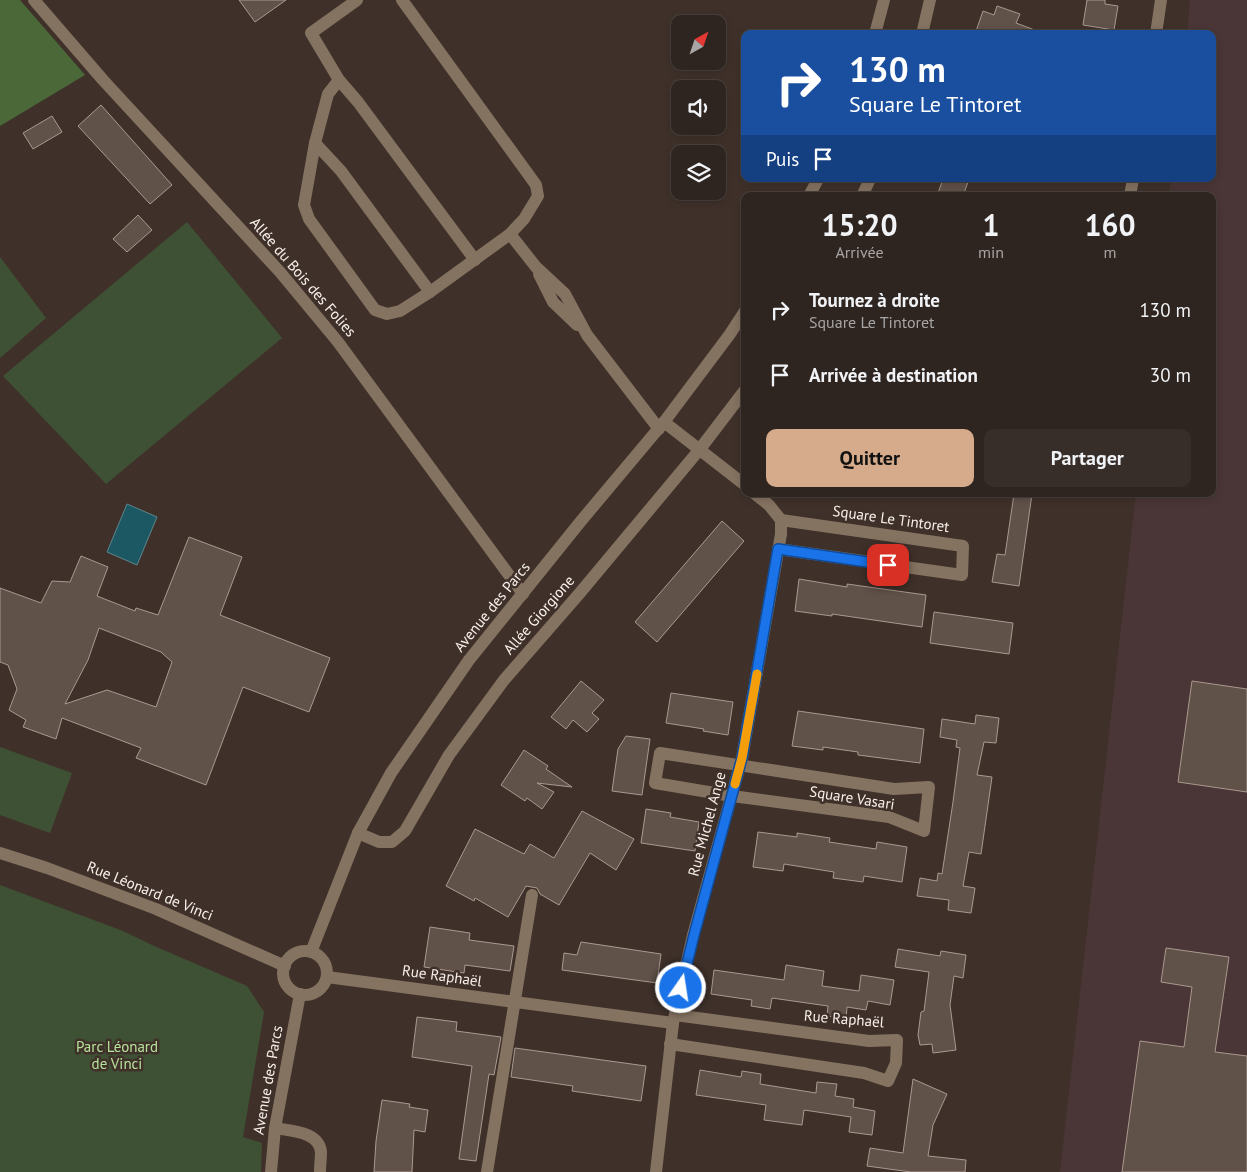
<!DOCTYPE html>
<html lang="fr">
<meta charset="utf-8">
<style>
:root{--surface:#2f2520;--page:#372d29;--text:#f1f3f6;--muted:#a7a5a5;--line:#4a423e;--accent:#d6ab8b}
body{margin:0;font-family:"PT Sans",sans-serif;background:var(--page);color:var(--text);height:100vh;display:flex;flex-direction:column;font-size:19px;white-space:nowrap}
*{box-sizing:border-box;margin:0}
p{font-size:16px;color:var(--muted)}
.icon{flex:none;width:28px;height:28px;fill:none;stroke:currentColor;stroke-width:2;stroke-linecap:round;stroke-linejoin:round}
.map{position:relative;flex:1;overflow:hidden}
.drawer{position:absolute;left:741px;top:192px;width:475px;height:305px;display:flex;flex-direction:column;background:var(--surface);border-radius:10px;box-shadow:0 2px 8px #0003,0 0 0 1px var(--line)}
.drawer>*{flex:none}
.banner{position:absolute;left:741px;top:30px;width:475px;height:152px;border-radius:10px;box-shadow:0 2px 8px #0003,0 0 0 1px var(--line);background:#1a4fa0;color:#fff;overflow:hidden}
.needle{width:32px;rotate:40deg}
.fabs{position:absolute;left:671px;top:15px;display:grid;gap:10px}
.fabs a{display:grid;place-items:center;width:55px;height:55px;border-radius:10px;background:var(--surface);box-shadow:0 2px 8px #0003,0 0 0 1px var(--line);font-size:25px}
.pin{position:absolute;display:grid;place-items:center;width:42px;height:42px;color:#fff;margin:-21px;border-radius:10px;box-shadow:0 2px 8px #0006}
.me{position:absolute;width:55px;margin:-28px;rotate:13deg;stroke-linejoin:round;filter:drop-shadow(0 0 4px #0008)}
.turn{display:flex;align-items:center;gap:18px;height:105px;padding:0 25px;font-size:22px}
.turn .icon{width:65px;height:65px;stroke-width:2.5}
.turn b{display:block;font-size:35px;line-height:42px}
.then{display:flex;align-items:center;height:48px;padding:0 25px;background:#0003;gap:10px;font-size:19px}
.eta{display:flex;justify-content:space-evenly;align-items:center;height:85px;text-align:center}
.eta b{font-size:30px;font-weight:600;line-height:35px}
.cta{display:flex;gap:10px;margin-top:auto;padding:10px 25px}
.cta a{flex:1;height:58px;border-radius:10px;background:var(--accent);color:#111;font-size:20px;font-weight:600;line-height:58px;text-align:center}
.cta a+a{background:var(--page);color:var(--text)}
ul{padding:0;list-style:none}
li{display:flex;align-items:center;gap:15px;height:65px;padding:0 25px}
li div{flex:1}
li b{display:block;font-size:19px}
li em{font-style:normal}
.map>svg:first-child{display:block}
.industrial{fill:#4b3637}
.green{fill:#3f5134}
.forest{fill:#4b6838}
.water{fill:#1b5863;stroke:#5e868c}
.building{fill:#605149;stroke:#aa998f;fill-rule:evenodd}
.lines{fill:none;stroke-linecap:round;stroke-linejoin:round}
.minor{stroke:#857361;stroke-width:12}
.route-casing{stroke:#114b97;stroke-width:12}
.route{stroke:#1a73e8;stroke-width:9}
.slow{stroke:#f59e0b;stroke-width:9}
.labels{text-anchor:middle;stroke-width:5;stroke-linejoin:round;paint-order:stroke}
.street-label{font-size:15px;fill:#faf1ec;stroke:#3f312a}
.park-label{font-size:15px;fill:#b5e39a;stroke:#3f312a}
</style>
<div class="map">
<svg width="1247" height="1172" viewBox="0 0 1247 1172">
<rect width="100%" height="100%" fill="#3f312a"/>
<polygon class="industrial" points="1190,0 1247,0 1247,1172 1060,1172 1136,494 1212,494 1212,196 1169,196 1171,179 1212,179 1212,34 1187,34"/>
<g class="green">
<polygon points="187,222 282,338 106,484 3,376"/>
<polygon points="0,257 46,318 0,358"/>
<polygon points="0,747 72,773 50,833 0,815"/>
<polygon points="0,885 123,931 152,945 247,986 264,1012 243,1137 262,1143 261,1172 0,1172"/>
</g>
<polygon class="forest" points="0,0 20,0 85,75 0,126"/>
<polygon class="water" points="127,504 157,517 137,565 107,552"/>
<g class="building">
<polygon points="239,0 286,0 255,22"/>
<polygon points="1087,0 1105,0 1105,4 1118,6 1114,30 1083,25"/>
<polygon points="997,6 1020,14 1016,23 1040,32 1039,34 975,34 983,11 994,15"/>
<polygon points="101,105 172,185 150,204 78,126"/>
<polygon points="52,116 62,132 33,149 23,133"/>
<polygon points="943,179 969,179 963,196 937,196"/>
<polygon points="138,215 152,230 127,252 113,239"/>
<polygon points="1014,494 1032,494 1019,586 992,582 997,554 1005,555"/>
<polygon points="722,521 744,541 657,642 635,622"/>
<path d="M 189,537 L 242,557 L 220,615 L 330,658 L 309,712 L 243,687 L 206,785 L 136,758 L 141,748 L 62,718 L 56,739 L 23,727 L 26,720 L 9,710 L 17,689 L 8,665 L 0,662 L 0,588 L 41,603 L 52,581 L 70,582 L 81,556 L 108,567 L 97,596 L 135,611 L 136,608 L 158,615 ZM 99,628 L 161,652 L 172,662 L 156,707 L 107,690 L 65,704 L 88,660 Z"/>
<polygon points="799,579 847,587 847,584 926,595 922,627 832,614 832,616 795,611"/>
<polygon points="934,612 1013,623 1009,654 930,643"/>
<polygon points="581,681 604,700 592,713 599,719 587,732 573,720 566,729 551,717"/>
<polygon points="1192,681 1247,689 1247,792 1178,782"/>
<polygon points="671,693 733,702 728,735 703,731 704,729 666,723"/>
<polygon points="798,711 924,729 920,763 858,755 858,752 823,747 823,750 792,746"/>
<polygon points="976,715 999,718 996,743 984,742 977,775 992,777 981,854 969,852 963,886 975,888 971,913 948,910 949,900 917,896 920,878 937,881 938,873 942,874 953,802 960,748 956,747 957,740 940,737 942,719 975,724"/>
<polygon points="626,736 650,739 642,795 612,791 618,749"/>
<polygon points="524,750 548,766 546,769 572,787 537,783 554,792 542,809 527,798 525,801 501,785"/>
<polygon points="646,809 671,813 670,817 699,822 695,851 641,843"/>
<polygon points="582,811 634,839 616,870 590,853 559,905 540,894 537,888 526,886 508,917 475,898 474,901 446,886 475,829 524,854 530,844 554,858"/>
<polygon points="758,832 797,837 797,833 830,838 829,842 876,849 877,842 907,847 902,882 864,876 863,882 833,878 834,872 784,864 783,871 753,867"/>
<polygon points="430,927 470,933 469,940 514,946 510,971 465,965 464,973 424,967"/>
<polygon points="581,942 661,954 657,983 562,970 564,953 577,955"/>
<polygon points="1166,948 1229,957 1215,1052 1247,1056 1247,1172 1122,1172 1140,1041 1184,1047 1192,987 1161,982"/>
<polygon points="898,949 940,956 941,951 966,955 963,978 954,976 950,1005 956,1050 933,1053 932,1044 920,1045 918,1035 921,1012 924,1011 929,972 895,967"/>
<polygon points="786,965 824,971 822,986 859,991 861,975 894,980 890,1005 868,1001 866,1010 847,1007 846,1019 827,1016 828,1006 772,998 770,1009 751,1006 752,1000 711,994 714,970 784,980"/>
<polygon points="417,1017 457,1022 456,1031 501,1037 494,1075 489,1074 476,1161 459,1159 472,1066 412,1057"/>
<polygon points="515,1048 646,1066 641,1101 572,1091 573,1086 511,1077"/>
<polygon points="700,1070 741,1077 742,1071 761,1074 760,1084 816,1093 817,1082 837,1084 835,1096 854,1099 853,1107 875,1111 872,1135 849,1132 851,1117 804,1110 802,1125 764,1120 766,1105 696,1095"/>
<polygon points="913,1079 947,1094 933,1125 928,1156 966,1160 965,1172 911,1172 867,1166 870,1148 903,1153"/>
<polygon points="382,1100 410,1104 409,1107 428,1110 425,1132 414,1130 412,1172 374,1172 376,1141"/>
</g>
<g class="lines">
<g class="minor">
<polyline points="34,0 103,80 280,272 338,342 523,594"/>
<polyline points="357,0 311,33 339,80 358,102 475,260"/>
<polyline points="875,34 884,0"/>
<polyline points="922,34 930,0"/>
<polyline points="1156,34 1161,0"/>
<polyline points="339,80 328,94 315,143 304,205 309,219 375,310 387,314 400,311 430,292 510,234 524,219 538,196 536,185 402,0"/>
<polyline points="315,143 341,171 430,292"/>
<polyline points="809,196 818,179"/>
<polyline points="862,196 870,179"/>
<polyline points="1130,196 1133,179"/>
<polyline points="510,234 536,267 565,294 587,335 659,429"/>
<polyline points="539,274 553,302 577,325"/>
<polyline points="664,422 745,485"/>
<polyline points="778,549 962,575 963,546 781,520"/>
<polygon points="660,753 894,789 929,787 924,831 889,817 732,796 655,783"/>
<polyline points="358,833 379,842 392,842 405,831 449,755 504,680 579,594 700,449 745,390"/>
<polyline points="0,853 47,868 156,909 285,966"/>
<circle cx="305" cy="973" r="22"/>
<polyline points="311,952 358,833 391,773 469,660 581,521 664,422 730,334 745,311"/>
<polyline points="327,977 673,1023"/>
<polyline points="670,1044 864,1073 888,1081 896,1063 897,1040 869,1041 675,1015"/>
<path d="M 275,1128 C 290,1131 319,1131 321,1152 C 321,1158 320,1165 320,1172"/>
<polyline points="271,1172 275,1128 300,994"/>
<polyline points="487,1172 532,895"/>
<polyline points="656,1172 673,1023 693,935 742,758 781,534 781,520 769,505 755,494"/>
</g>
</g>
<g class="lines">
<g class="route-casing">
<polyline id="route" points="681,988 694,935 742,758 778,549 888,565"/>
</g>
<use href="#route" class="route"/>
<polyline class="slow" points="735,784 742,758 757,674"/>
</g>
<g class="labels">
<g class="street-label">
<text transform="translate(303 277) rotate(49)" y="5">Allée du Bois des Folies</text>
<text transform="translate(891 519) rotate(8)" y="5">Square Le Tintoret</text>
<text transform="translate(492 607) rotate(-51)" y="5">Avenue des Parcs</text>
<text transform="translate(539 615) rotate(-49)" y="5">Allée Giorgione</text>
<text transform="translate(852 798) rotate(9)" y="5">Square Vasari</text>
<text transform="translate(707 824) rotate(-75)" y="5">Rue Michel Ange</text>
<text transform="translate(150 891) rotate(22)" y="5">Rue Léonard de Vinci</text>
<text transform="translate(442 976) rotate(8)" y="5">Rue Raphaël</text>
<text transform="translate(844 1019) rotate(5)" y="5">Rue Raphaël</text>
<text transform="translate(268 1080) rotate(-80)" y="5">Avenue des Parcs</text>
</g>
<g class="park-label">
<text x="117" y="1052">Parc Léonard<tspan x="117" dy="17">de Vinci</tspan></text>
</g>
</g>
</svg>
<div class="fabs">
<a><svg class="needle" viewBox="-14 -14 28 28"><path d="M0-13l5 13h-10z" fill="#e53935"/><path d="M0 13l5-13h-10z" fill="#a7a5a5"/></svg></a>
<a><svg class="icon" aria-label="sound" viewBox="0 0 24 24"><path d="M4 9h4l5-4v14l-5-4H4zM17 9q2 3 0 6"/></svg></a>
<a><svg class="icon" aria-label="layers" viewBox="0 0 24 24"><path d="M12 4l9 5-9 5-9-5zM3 14l9 5 9-5"/></svg></a>
</div>
<div class="pin" style="left:888px;top:565px;background:#d93025"><svg class="icon" aria-label="arrive" viewBox="0 0 24 24"><path d="M6 21V4h12l-3 4 3 4H6"/></svg></div>
<svg class="me" style="left:681px;top:988px" viewBox="-20 -20 40 40"><circle r="17" fill="#1a73e8" stroke="#fff" stroke-width="3"/><path d="M0-11L8 9 0 5-8 9z" fill="#fff"/></svg>
<div class="banner">
<div class="turn"><svg class="icon" aria-label="right" viewBox="0 0 24 24"><path d="M7 20v-9h11M14 6l5 5-5 5"/></svg><div><b>130 m</b>Square Le Tintoret</div></div>
<div class="then">Puis<svg class="icon" aria-label="arrive" viewBox="0 0 24 24"><path d="M6 21V4h12l-3 4 3 4H6"/></svg></div>
</div>
<section class="drawer">
<div class="eta">
<div><b>15:20</b><p>Arrivée</p></div>
<div><b>1</b><p>min</p></div>
<div><b>160</b><p>m</p></div>
</div>
<ul>
<li><svg class="icon" aria-label="right" viewBox="0 0 24 24"><path d="M7 20v-9h11M14 6l5 5-5 5"/></svg><div><b>Tournez à droite</b><p>Square Le Tintoret</p></div><em>130 m</em></li>
<li><svg class="icon" aria-label="arrive" viewBox="0 0 24 24"><path d="M6 21V4h12l-3 4 3 4H6"/></svg><div><b>Arrivée à destination</b></div><em>30 m</em></li>
</ul>
<div class="cta"><a>Quitter</a><a>Partager</a></div>
</section>
</div>
